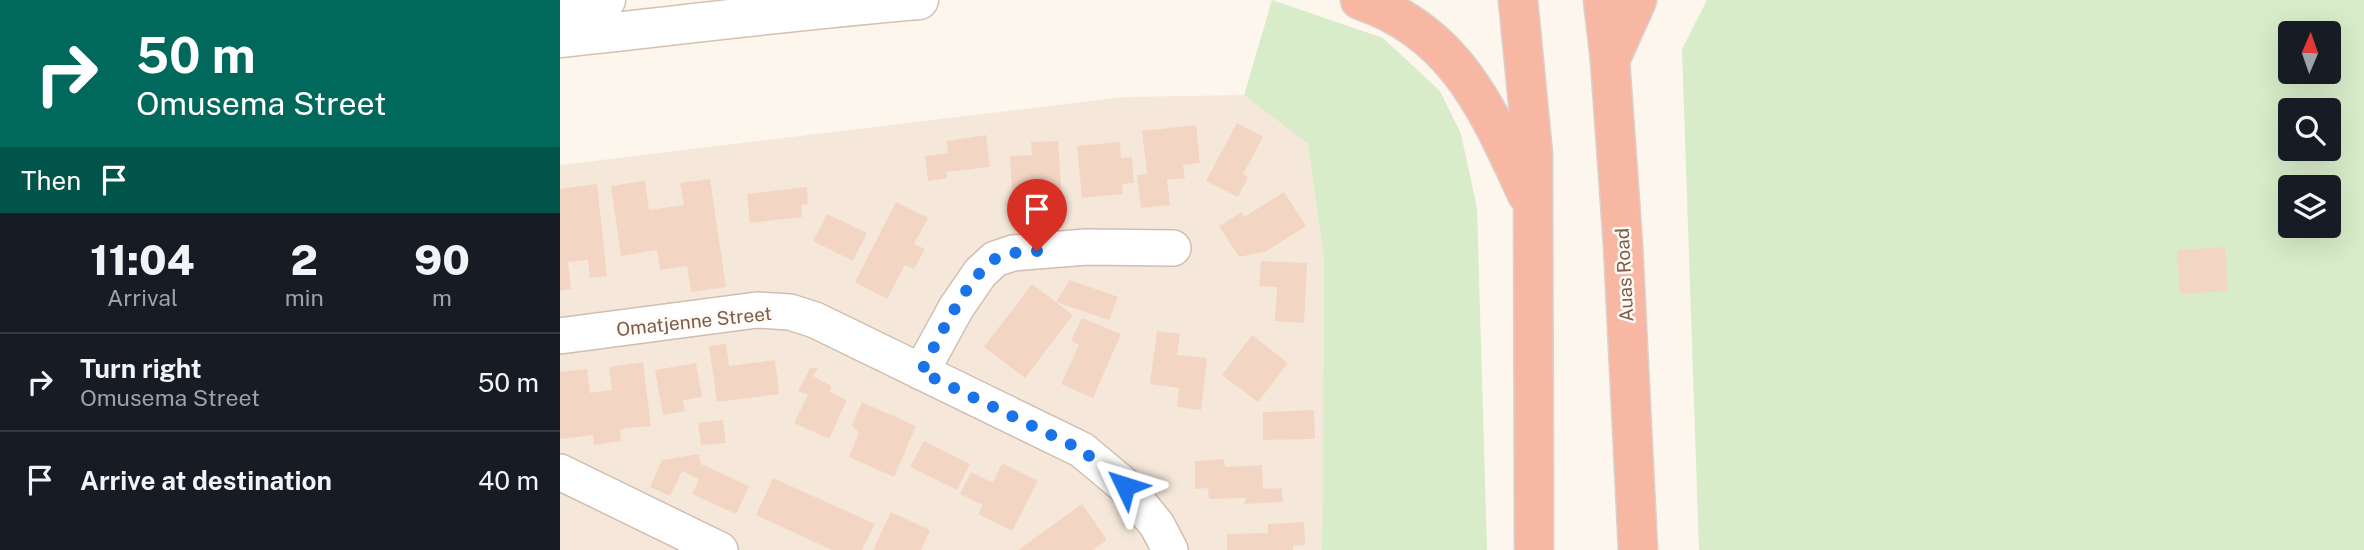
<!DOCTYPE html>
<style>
:root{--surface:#171b24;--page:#20242c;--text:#f1f3f6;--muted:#9ea1a6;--line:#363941}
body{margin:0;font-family:"Public Sans",sans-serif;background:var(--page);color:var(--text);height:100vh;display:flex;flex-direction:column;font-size:26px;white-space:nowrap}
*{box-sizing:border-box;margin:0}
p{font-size:23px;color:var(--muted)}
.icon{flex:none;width:38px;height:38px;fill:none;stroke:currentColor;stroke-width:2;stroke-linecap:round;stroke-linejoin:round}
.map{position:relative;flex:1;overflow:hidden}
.details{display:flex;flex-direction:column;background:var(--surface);width:560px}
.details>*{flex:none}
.top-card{background:#00695c;color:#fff;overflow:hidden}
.needle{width:46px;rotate:2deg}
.fabs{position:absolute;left:1718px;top:21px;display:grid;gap:14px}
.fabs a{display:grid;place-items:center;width:63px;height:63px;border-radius:7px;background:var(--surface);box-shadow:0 7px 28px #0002;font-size:35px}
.pin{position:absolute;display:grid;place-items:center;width:60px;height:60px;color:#fff;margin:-72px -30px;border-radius:50% 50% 50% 0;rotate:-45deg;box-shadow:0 0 7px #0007}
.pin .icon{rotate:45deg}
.me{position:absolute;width:77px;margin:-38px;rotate:311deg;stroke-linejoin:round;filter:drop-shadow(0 0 5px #0008)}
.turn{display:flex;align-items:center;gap:24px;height:147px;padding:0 21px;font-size:32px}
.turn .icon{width:91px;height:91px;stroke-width:2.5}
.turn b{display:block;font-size:49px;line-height:60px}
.then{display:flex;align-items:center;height:66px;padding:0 21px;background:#0003;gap:14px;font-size:26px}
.eta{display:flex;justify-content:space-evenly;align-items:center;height:119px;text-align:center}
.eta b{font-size:42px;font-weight:800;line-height:49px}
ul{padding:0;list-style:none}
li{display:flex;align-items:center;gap:21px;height:98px;padding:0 21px;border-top:2px solid var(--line)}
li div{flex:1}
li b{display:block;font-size:26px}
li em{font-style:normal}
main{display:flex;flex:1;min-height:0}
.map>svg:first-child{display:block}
.residential{fill:#f5e8da}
.green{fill:#d8ecc9;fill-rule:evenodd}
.building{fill:#f3d5c3}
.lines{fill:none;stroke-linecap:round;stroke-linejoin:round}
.street-casing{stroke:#d1beb0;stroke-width:38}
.secondary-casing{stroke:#d6c0b0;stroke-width:41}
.highway-casing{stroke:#dad1cd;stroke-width:41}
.street{stroke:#fff;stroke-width:35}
.secondary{stroke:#fff;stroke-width:38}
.highway{stroke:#f7b7a3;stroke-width:38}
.route{stroke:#1a73e8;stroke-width:12;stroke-dasharray:0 21.6}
.labels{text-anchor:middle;stroke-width:5;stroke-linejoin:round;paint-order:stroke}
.street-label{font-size:19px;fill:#7a5c4d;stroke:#fffaf3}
</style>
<main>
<section class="details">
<div class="top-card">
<div class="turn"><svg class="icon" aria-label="right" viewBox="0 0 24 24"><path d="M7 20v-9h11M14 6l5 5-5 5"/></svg><div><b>50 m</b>Omusema Street</div></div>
<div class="then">Then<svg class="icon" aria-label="arrive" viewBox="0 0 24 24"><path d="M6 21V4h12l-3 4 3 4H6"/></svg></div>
</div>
<div class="eta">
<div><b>11:04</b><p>Arrival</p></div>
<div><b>2</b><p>min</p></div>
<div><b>90</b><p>m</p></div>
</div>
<ul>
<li><svg class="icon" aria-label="right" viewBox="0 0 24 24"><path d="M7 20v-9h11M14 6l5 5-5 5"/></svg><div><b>Turn right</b><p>Omusema Street</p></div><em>50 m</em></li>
<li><svg class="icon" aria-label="arrive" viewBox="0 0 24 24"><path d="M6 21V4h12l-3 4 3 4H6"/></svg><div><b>Arrive at destination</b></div><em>40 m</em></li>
</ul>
</section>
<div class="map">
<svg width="1804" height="550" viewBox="0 0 1804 550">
<rect width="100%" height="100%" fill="#fdf6ec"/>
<polygon class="residential" points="684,95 748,144 764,260 762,550 0,550 0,165 563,97"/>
<g class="green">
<polygon points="712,0 823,38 880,91 901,134 917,208 927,550 762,550 764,260 748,144 684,95"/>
<path d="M 1147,0 L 1804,0 L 1804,550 L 1139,550 L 1122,49 ZM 1731,33 L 1769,33 L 1769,72 L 1731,72 ZM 1731,110 L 1769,110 L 1769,149 L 1731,149 ZM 1731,187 L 1769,187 L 1769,226 L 1731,226 Z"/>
</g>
<g class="building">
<polygon points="677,123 703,137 683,174 688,177 678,197 646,181"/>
<polygon points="636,125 640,163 623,165 625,178 607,180 610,205 581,208 577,175 587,174 582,131"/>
<polygon points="426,135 430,167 386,172 387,178 368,181 365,156 388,153 387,141"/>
<polygon points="498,141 503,212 453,216 450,156 472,155 471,142"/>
<polygon points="560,142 561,158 572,157 574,183 562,184 563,194 522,198 517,146"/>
<polygon points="150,179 166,287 131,292 127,266 100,270 97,250 61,256 51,186 85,181 89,210 124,205 120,183"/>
<polygon points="37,184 47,276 30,278 28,260 8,262 11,289 0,291 0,189"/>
<polygon points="247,187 248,204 241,205 242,217 190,223 187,194"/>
<polygon points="724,192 746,226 707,251 679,257 659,226 682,212 684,217"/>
<polygon points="336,202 368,218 354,244 365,249 354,269 345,265 327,299 295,282"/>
<polygon points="267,214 307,233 293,261 253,241"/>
<polygon points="1665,247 1668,291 1620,294 1617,250"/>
<polygon points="701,261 747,263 744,323 715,321 717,287 699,286"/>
<polygon points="510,280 558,297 549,320 496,302"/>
<polygon points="472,284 513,315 465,378 424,347"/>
<polygon points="522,318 561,334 533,398 501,384 519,345 511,341"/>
<polygon points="597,331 620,334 617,355 647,358 641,410 617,407 619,388 590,384"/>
<polygon points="692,335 728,363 698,402 662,375"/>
<polygon points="166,344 169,366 215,360 219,394 157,402 149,346"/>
<polygon points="83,362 91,426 60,429 61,441 34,445 33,435 0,439 0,372 27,369 30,393 52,390 49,367"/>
<polygon points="136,363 142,397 123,400 125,411 103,415 95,370"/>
<polygon points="250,368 258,368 253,376 271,386 270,392 287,400 269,439 234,423 248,395 238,391"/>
<polygon points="302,402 356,426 334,477 289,457 299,433 292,425"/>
<polygon points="754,410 755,439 703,440 703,412"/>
<polygon points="163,420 166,443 141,445 138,423"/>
<polygon points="364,441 410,464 397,490 350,467"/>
<polygon points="139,454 141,464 189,486 176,514 132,494 139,479 122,471 110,496 90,487 102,460"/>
<polygon points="664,459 665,467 702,465 703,489 722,488 723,502 684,504 686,498 649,499 648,488 635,489 635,461"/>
<polygon points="442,463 478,481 452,531 418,514 423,505 400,494 411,472 433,483"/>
<polygon points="213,478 315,524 302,550 272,550 196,515"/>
<polygon points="522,504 547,540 533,550 458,550"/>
<polygon points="331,512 370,530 361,550 313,550"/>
<polygon points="744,522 745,545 733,546 733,550 667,550 667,534 708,533 708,524"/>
</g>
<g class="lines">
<g class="street-casing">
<g id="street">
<polyline points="0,336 197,310 230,312 255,320 522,450 565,486 597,525 610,550"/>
<polyline points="361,372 396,308 420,273 435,259 453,253 526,247 613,248"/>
<polyline points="0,472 160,550"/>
</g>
</g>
<g class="secondary-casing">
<g id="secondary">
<polyline points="0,4 46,0"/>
<path d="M 0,38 C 120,25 239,10 359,0"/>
</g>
</g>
<g class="highway-casing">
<g id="highway">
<path d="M 800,0 C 896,32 928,110 967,194"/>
<polyline points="958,0 973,154 974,550"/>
<polyline points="1043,0 1050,60 1063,245 1078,550"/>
<polyline points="1050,60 1077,0"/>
</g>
</g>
<use href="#street" class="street"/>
<use href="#secondary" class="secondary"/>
<use href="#highway" class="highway"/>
</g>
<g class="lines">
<path class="route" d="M 477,251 C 463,252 448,252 435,259 C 407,277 377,342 361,372 L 522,450 L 565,486"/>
</g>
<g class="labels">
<g class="street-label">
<text transform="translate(1064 275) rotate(-93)" y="7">Auas Road</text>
<text transform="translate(134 321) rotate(-6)" y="7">Omatjenne Street</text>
</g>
</g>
</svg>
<div class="fabs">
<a><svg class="needle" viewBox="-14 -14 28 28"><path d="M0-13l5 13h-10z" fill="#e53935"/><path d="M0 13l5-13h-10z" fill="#9ea1a6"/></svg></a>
<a><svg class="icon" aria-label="search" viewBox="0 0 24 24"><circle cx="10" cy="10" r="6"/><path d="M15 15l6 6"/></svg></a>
<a><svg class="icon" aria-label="layers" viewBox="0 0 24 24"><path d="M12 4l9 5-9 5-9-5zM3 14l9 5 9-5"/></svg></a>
</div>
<div class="pin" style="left:477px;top:251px;background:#d93025"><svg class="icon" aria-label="arrive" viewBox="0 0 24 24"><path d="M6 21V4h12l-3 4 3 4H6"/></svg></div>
<svg class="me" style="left:565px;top:486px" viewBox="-20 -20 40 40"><path d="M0-17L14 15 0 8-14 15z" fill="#1a73e8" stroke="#fff" stroke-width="4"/></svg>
</div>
</main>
